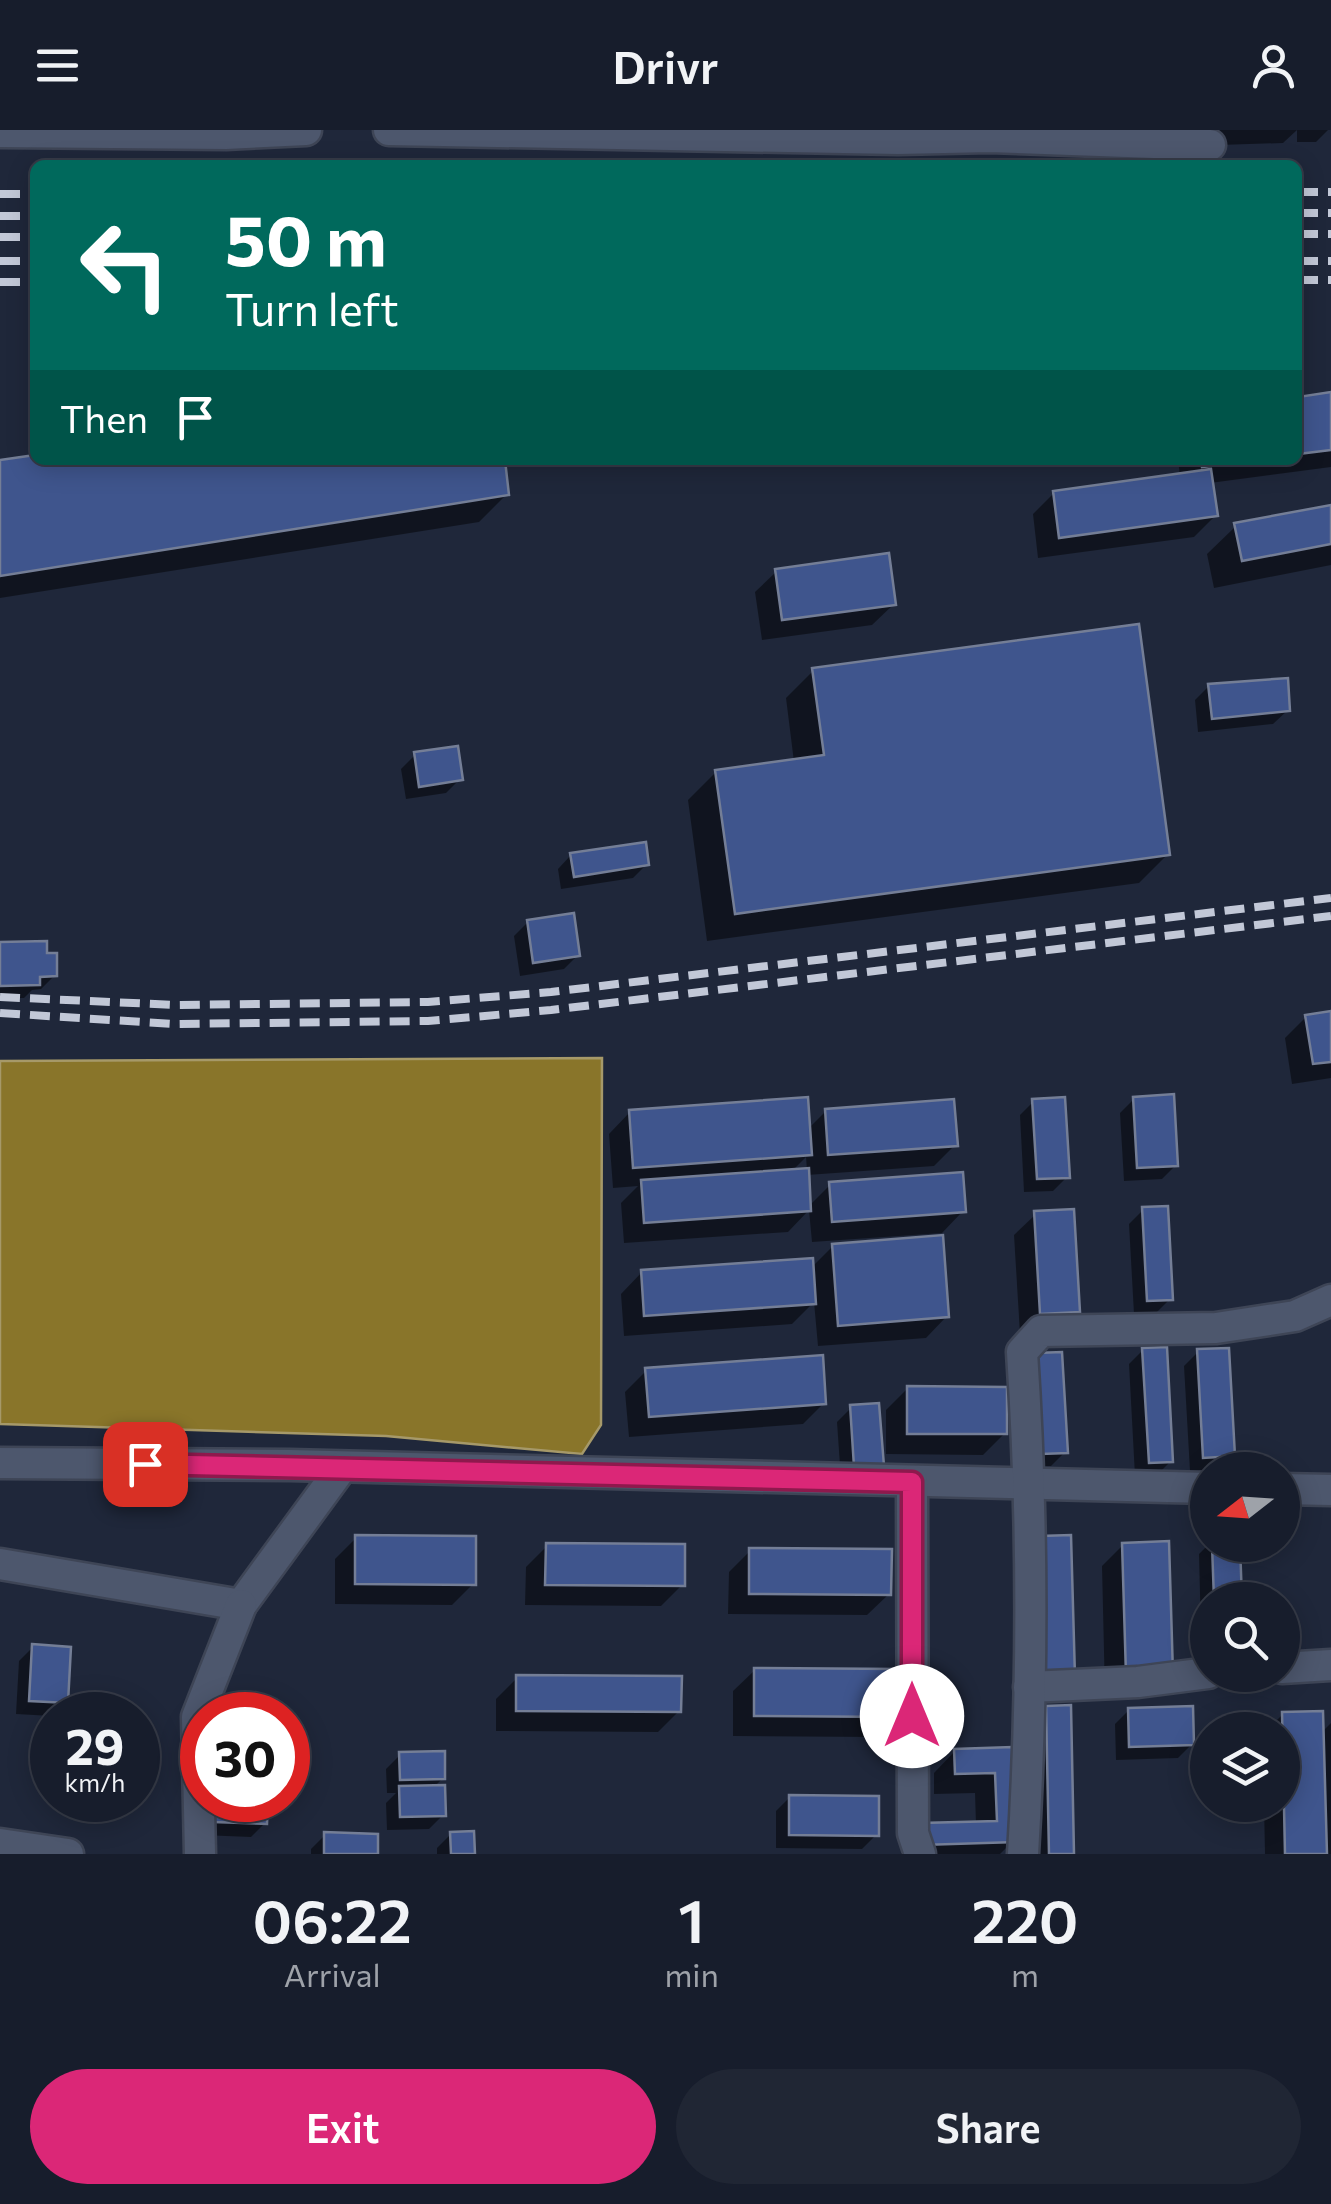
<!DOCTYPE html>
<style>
:root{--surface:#171d2c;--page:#202634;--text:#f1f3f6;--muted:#9ea2a9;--line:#363b48;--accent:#db2777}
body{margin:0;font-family:Commissioner,sans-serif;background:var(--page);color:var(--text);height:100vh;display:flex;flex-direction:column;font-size:38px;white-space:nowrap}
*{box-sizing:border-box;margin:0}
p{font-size:32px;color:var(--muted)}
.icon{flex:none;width:55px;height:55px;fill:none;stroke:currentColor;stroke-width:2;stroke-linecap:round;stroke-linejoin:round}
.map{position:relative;height:1724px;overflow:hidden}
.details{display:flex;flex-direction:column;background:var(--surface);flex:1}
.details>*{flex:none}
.guide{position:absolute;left:30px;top:30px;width:1272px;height:305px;border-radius:15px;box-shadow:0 5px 25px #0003,0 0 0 2px var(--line);background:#00695c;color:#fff;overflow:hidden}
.needle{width:65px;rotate:253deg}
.buttons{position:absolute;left:1190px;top:1322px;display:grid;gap:20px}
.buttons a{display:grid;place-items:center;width:110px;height:110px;border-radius:50%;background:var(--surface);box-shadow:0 5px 25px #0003,0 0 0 2px var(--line);font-size:50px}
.speed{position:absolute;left:30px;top:1562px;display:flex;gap:20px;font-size:50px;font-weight:700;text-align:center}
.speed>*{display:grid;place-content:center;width:130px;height:130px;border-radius:50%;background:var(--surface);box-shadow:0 5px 25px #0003,0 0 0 2px var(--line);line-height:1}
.speed small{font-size:25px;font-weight:400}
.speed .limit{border:15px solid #d22;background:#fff;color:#111}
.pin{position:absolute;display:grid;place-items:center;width:85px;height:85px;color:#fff;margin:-42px;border-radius:20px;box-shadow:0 5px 15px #0006}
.me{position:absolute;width:110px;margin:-55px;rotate:0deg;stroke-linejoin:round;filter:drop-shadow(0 0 8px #0008)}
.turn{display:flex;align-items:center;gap:35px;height:210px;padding:0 30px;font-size:45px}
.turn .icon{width:130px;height:130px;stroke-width:2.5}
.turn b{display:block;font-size:70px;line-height:85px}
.then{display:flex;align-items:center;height:95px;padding:0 30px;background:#0003;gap:20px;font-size:38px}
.eta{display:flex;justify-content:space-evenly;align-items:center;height:170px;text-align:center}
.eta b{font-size:60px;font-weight:600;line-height:70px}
.cta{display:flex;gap:20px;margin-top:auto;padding:20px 30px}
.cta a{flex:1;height:115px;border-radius:60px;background:var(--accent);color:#fff;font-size:40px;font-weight:600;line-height:115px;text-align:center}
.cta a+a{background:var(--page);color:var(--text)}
header{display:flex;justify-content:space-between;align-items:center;height:130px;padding:0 30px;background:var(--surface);font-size:45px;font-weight:600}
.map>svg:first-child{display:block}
.water{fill:#89752a;stroke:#a69969;stroke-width:2.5}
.shadow{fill:#0007;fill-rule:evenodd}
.building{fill:#3f558d;stroke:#747e96;stroke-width:2.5}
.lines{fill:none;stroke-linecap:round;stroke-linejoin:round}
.minor-casing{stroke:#3e4556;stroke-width:35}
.minor{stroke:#4d576d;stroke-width:30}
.rail{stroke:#c2c8d7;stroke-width:8;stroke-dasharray:20 10;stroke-linecap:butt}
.route-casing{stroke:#8e194d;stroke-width:25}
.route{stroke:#db2777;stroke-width:18}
</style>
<header><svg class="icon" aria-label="menu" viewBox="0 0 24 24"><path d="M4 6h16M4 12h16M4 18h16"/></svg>Drivr<svg class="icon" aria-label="person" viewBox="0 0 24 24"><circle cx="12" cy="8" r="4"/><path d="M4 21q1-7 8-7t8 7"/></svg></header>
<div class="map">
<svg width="1331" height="1724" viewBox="0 0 1331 1724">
<rect width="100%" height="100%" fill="#1f273a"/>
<polygon class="water" points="602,928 601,1295 582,1324 386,1306 0,1294 0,931"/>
<g class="shadow">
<polygon points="1132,0 1297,0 1283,13 1219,15"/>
<polygon points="1297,0 1328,0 1316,12 1297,12"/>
<polygon points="1331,265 1331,337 1210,353 1215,386 1194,407 1038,428 1033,384 1054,363 1180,346 1178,330 1298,330 1298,269"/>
<polygon points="35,327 35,330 501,330 507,364 479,392 0,468 0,333"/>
<polygon points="1331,377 1331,435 1214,458 1207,424 1236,396"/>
<polygon points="777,441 894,474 872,495 762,510 755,462"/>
<polygon points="814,540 1168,724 1139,753 707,811 688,670 716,642 794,632 786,568"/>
<polygon points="1209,556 1288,580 1273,594 1198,602 1195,570"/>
<polygon points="415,625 460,649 446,663 406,669 401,639"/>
<polygon points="571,725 647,734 633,748 561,759 558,739"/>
<polygon points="528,792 578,825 564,839 520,846 514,806"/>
<polygon points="0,814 45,825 55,845 41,859 32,860 24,868 0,868"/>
<polygon points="1331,883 1331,948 1292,954 1285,908 1306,887"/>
<polygon points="1134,969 1176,1035 1162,1049 1124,1051 1120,983"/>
<polygon points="1034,971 1067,1047 1053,1061 1024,1062 1020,985"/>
<path d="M 826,981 L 955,1015 L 934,1036 L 807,1045 L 809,1076 L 830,1055 L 963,1081 L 942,1103 L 812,1112 L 809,1080 L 788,1102 L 624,1113 L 621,1073 L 638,1056 L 613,1058 L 609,1004 L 630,982 L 808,999 ZM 806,1027 L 807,1040 L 792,1041 Z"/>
<polygon points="1143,1080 1170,1169 1156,1183 1134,1184 1129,1094"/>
<polygon points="1036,1084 1077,1181 1056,1202 1020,1204 1014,1105"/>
<polygon points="833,1116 947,1186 926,1208 818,1216 814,1172 792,1194 624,1206 621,1164 642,1142 811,1138"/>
<polygon points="1143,1220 1171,1331 1157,1345 1135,1346 1129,1234"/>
<polygon points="1198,1222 1232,1325 1218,1339 1190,1341 1184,1236"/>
<polygon points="1023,1240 1065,1322 1051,1336 1028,1337"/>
<polygon points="646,1241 824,1273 803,1294 629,1307 625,1262"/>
<polygon points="908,1258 1005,1303 983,1325 886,1324 886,1280"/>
<polygon points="851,1278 882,1335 841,1350 837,1292"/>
<polygon points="356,1408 473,1454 452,1475 335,1474 335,1429"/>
<polygon points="1123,1415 1170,1543 1105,1565 1102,1436"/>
<polygon points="1208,1415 1238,1415 1239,1470 1208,1470 1208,1543 1202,1544 1199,1424"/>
<polygon points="547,1416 682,1455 661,1476 525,1475 526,1437"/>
<polygon points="750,1421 889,1464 867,1485 728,1484 729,1442"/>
<polygon points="33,1517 66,1572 52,1586 16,1584 19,1531"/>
<polygon points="755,1540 895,1586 874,1607 733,1606 733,1561"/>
<polygon points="517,1548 679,1581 658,1602 496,1601 496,1569"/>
<polygon points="1047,1578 1072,1724 1036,1724 1033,1592"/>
<polygon points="1129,1580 1192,1614 1178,1628 1116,1630 1115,1594"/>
<polygon points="1283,1584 1321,1603 1331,1593 1331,1724 1265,1724 1264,1675 1282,1675 1282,1600 1267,1600"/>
<polygon points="1010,1620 1013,1711 1000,1724 901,1724 901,1717 922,1696 976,1694 975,1663 934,1664 934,1643 955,1621"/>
<polygon points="400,1625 443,1648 433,1658 443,1685 429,1699 387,1700 386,1673 396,1663 387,1663 386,1639"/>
<polygon points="790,1667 876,1705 862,1719 776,1718 776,1681"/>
<polygon points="202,1670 266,1670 265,1693 251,1707 201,1705"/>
<polygon points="451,1704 473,1724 437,1724 437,1718"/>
<polygon points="325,1705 375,1724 311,1724 311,1719"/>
</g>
<g class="building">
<polygon points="1331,262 1331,320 1298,324 1298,267"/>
<polygon points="35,325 35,330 505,330 509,365 0,446 0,330"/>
<polygon points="1201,330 1256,330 1202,337"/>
<polygon points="1211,339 1218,386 1059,408 1053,361"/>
<polygon points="1331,375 1331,414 1242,431 1234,393"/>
<polygon points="889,423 896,475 782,490 775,439"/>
<polygon points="1139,494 1170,725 735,784 715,640 824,625 812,538"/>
<polygon points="1288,548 1290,581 1212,589 1208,554"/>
<polygon points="458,616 463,650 419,657 414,622"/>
<polygon points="646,712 649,735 574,747 570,723"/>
<polygon points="574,783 580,826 533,833 527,790"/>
<polygon points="47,811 47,823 57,823 57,846 40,847 40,855 0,856 0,812"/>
<polygon points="1331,881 1331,932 1313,934 1305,885"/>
<polygon points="1174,964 1178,1036 1137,1038 1133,967"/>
<polygon points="808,967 812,1025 633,1038 629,980"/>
<polygon points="1065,967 1070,1048 1037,1049 1032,969"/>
<polygon points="954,969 958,1016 828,1025 825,979"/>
<polygon points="809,1038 811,1081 644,1093 641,1050"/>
<polygon points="963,1042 966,1082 832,1092 829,1052"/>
<polygon points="1168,1076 1173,1170 1147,1171 1142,1077"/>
<polygon points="1074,1079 1080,1182 1040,1184 1034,1081"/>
<polygon points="943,1105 949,1187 838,1196 832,1114"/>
<polygon points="813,1128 816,1174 644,1186 641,1140"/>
<polygon points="1167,1217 1173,1332 1149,1333 1142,1218"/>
<polygon points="1229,1218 1235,1326 1203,1328 1197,1219"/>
<polygon points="1062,1222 1068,1323 1041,1324 1036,1223"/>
<polygon points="823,1225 826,1274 649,1287 645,1238"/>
<polygon points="907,1256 1007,1257 1007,1304 907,1304"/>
<polygon points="879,1273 884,1336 854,1337 850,1275"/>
<polygon points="355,1405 476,1406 476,1455 355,1454"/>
<polygon points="1071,1405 1075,1547 1044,1548 1040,1406"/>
<polygon points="1169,1411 1173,1544 1126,1545 1122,1413"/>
<polygon points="546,1413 685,1414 685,1456 545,1455"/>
<polygon points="1212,1415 1240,1415 1242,1470 1214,1470"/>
<polygon points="749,1418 892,1419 891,1465 749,1464"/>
<polygon points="32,1514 71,1517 68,1573 29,1571"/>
<polygon points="754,1538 898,1539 898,1587 754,1586"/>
<polygon points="516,1545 682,1546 681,1582 516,1581"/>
<polygon points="1071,1575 1074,1724 1049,1724 1046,1576"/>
<polygon points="1193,1576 1194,1615 1129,1617 1128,1578"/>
<polygon points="1323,1581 1327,1724 1285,1724 1282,1582"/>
<polygon points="1012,1617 1016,1712 922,1715 921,1693 997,1691 995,1643 955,1644 954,1619"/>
<polygon points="445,1621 445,1649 400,1650 399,1622"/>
<polygon points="445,1655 446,1686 400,1687 399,1656"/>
<polygon points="789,1665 879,1666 879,1706 789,1705"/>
<polygon points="215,1670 268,1670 267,1694 214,1692"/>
<polygon points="474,1701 475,1724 451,1724 450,1702"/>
<polygon points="324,1702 378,1704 378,1724 324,1724"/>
</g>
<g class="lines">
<g class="minor-casing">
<g id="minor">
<polyline points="389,0 898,9 990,7 1210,15"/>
<polyline points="0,2 226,4 306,0"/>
<polyline points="0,1333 290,1335 1208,1358"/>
<polyline points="912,1351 913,1703 920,1724"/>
<polyline points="1282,1359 1331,1360"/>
<polyline points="0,1434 241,1475 342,1337"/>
<polyline points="1282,1538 1331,1535"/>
<polyline points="1029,1557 1138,1552 1208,1543"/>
<polyline points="0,1714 68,1724"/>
<polyline points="200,1724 197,1587 241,1475"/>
<path d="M 1023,1724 C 1033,1557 1033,1389 1022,1222 L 1041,1201 L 1216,1198 L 1295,1186 L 1331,1170"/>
</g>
</g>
<use href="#minor" class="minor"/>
<g class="rail">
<polyline points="1298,62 1331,62"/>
<polyline points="0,64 35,64"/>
<polyline points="1298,83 1331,83"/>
<polyline points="0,86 35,86"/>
<polyline points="1298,104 1331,104"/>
<polyline points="0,107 35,107"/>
<polyline points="0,131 35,131"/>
<polyline points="1298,131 1331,131"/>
<polyline points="1298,150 1331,150"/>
<polyline points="0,152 35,152"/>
<polyline points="0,867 177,875 428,872 551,862 1331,768"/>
<polyline points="0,883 175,894 428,891 551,880 1331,786"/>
</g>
</g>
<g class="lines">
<g class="route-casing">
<polyline id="route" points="145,1334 912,1352 912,1586"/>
</g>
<use href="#route" class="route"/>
</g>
</svg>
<div class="buttons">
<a><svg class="needle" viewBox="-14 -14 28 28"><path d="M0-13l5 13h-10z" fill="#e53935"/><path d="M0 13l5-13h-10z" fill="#9ea2a9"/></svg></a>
<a><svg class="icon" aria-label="search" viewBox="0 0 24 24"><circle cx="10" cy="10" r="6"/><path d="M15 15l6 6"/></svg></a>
<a><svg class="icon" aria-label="layers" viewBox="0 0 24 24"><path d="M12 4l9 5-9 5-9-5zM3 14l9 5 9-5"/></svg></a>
</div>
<div class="speed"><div>29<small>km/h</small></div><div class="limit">30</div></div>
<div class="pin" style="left:145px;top:1334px;background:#d93025"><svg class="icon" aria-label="arrive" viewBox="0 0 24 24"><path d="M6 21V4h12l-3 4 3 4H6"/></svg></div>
<svg class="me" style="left:912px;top:1586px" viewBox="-20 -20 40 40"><circle r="19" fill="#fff"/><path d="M0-13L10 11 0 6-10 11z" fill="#db2777"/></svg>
<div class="guide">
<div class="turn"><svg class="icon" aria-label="left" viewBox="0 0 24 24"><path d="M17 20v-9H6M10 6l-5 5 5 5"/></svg><div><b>50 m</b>Turn left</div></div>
<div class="then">Then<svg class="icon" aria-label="arrive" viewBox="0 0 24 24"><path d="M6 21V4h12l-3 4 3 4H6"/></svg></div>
</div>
</div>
<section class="details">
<div class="eta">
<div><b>06:22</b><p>Arrival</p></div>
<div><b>1</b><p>min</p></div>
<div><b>220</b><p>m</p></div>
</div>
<div class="cta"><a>Exit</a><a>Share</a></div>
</section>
